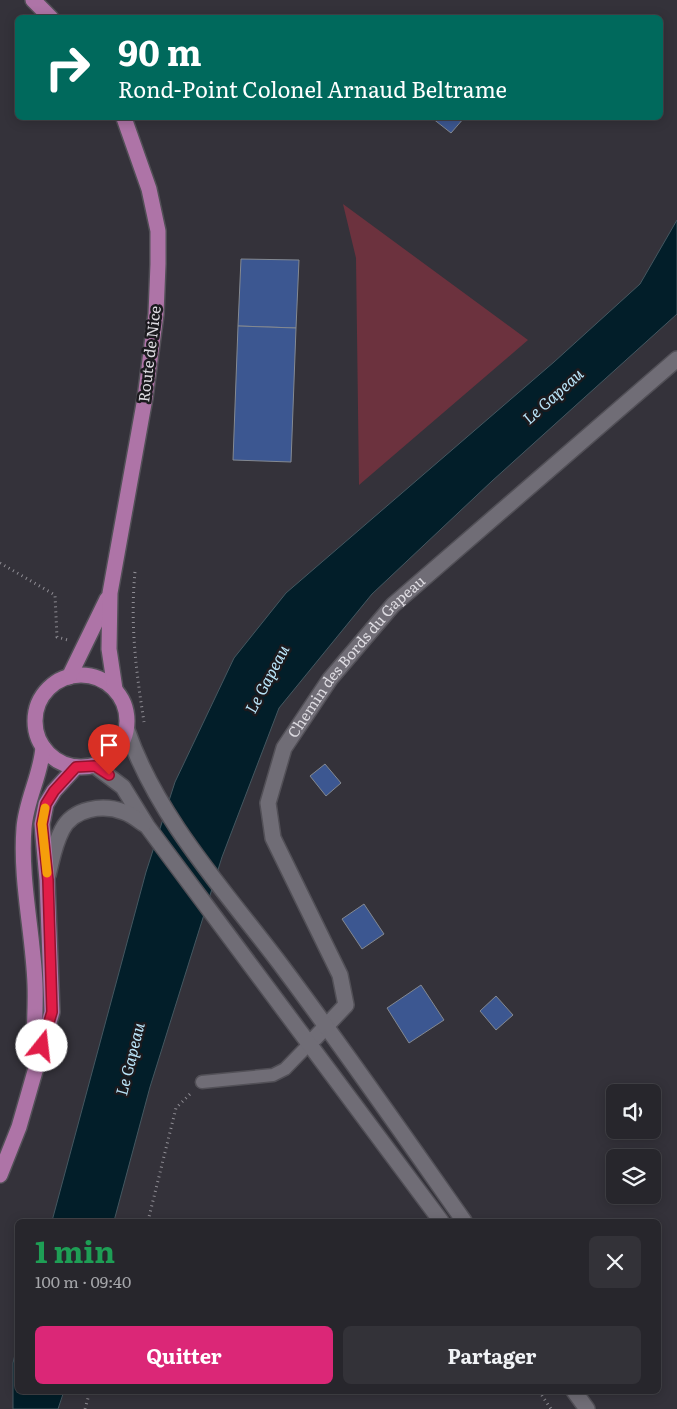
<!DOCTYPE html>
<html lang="fr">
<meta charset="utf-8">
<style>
:root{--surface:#27262c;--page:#333238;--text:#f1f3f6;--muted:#a4a5a9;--line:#434348;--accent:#db2777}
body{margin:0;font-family:Literata,serif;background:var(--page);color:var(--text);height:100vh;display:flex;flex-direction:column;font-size:19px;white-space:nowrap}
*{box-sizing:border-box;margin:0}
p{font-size:16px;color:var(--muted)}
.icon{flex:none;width:28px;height:28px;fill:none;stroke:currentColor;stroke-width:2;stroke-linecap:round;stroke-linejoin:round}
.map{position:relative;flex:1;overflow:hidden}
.panel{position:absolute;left:15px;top:1219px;width:646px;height:175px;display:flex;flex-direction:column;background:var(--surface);border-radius:8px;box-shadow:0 2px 12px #0003,0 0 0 1px var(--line)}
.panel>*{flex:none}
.guide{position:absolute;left:15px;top:15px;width:648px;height:105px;border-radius:8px;box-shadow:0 2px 12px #0003,0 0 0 1px var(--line);background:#00695c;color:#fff;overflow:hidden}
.fabs{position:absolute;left:606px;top:1084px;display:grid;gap:10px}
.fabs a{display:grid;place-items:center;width:55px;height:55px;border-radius:8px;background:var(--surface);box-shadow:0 2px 12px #0003,0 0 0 1px var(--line);font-size:25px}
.pin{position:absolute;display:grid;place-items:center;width:42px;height:42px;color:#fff;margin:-51px -21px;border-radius:50% 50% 50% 0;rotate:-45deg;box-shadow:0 0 5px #0007}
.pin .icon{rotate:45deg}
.me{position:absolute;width:55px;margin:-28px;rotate:16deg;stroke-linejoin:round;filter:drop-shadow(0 0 4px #0008)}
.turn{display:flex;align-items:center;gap:18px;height:105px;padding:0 20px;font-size:22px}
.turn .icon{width:65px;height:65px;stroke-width:2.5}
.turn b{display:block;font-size:35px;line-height:42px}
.round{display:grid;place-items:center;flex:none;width:52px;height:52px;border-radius:8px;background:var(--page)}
.overview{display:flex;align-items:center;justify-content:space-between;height:85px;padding:0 20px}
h1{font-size:30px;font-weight:700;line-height:38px;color:#1e9e55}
.button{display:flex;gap:10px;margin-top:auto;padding:10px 20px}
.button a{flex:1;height:58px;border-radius:8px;background:var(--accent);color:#fff;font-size:20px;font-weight:700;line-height:58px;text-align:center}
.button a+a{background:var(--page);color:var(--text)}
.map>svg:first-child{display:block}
.green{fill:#6c323e}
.water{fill:#021e29;stroke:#445760}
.building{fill:#3c5791;stroke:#848991}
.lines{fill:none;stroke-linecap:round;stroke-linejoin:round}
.lane-casing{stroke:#525057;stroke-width:15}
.street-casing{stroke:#525057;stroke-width:18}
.secondary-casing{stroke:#525057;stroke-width:18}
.primary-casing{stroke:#525057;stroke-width:18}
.path{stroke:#8f8d94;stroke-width:3;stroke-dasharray:1 4;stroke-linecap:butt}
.lane{stroke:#706d76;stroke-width:12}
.street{stroke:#706d76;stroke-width:15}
.secondary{stroke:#706d76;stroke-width:15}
.primary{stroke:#ae74a7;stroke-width:15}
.route-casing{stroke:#92132f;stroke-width:12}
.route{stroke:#e11d48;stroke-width:9}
.slow{stroke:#f59e0b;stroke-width:9}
.labels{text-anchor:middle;stroke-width:5;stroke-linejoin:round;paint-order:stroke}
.street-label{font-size:15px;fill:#dddbe1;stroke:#1b1a1e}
.water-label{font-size:16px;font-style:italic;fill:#bae4f8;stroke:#1b1a1e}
</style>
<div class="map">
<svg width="677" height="1409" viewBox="0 0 677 1409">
<rect width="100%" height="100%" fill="#34323a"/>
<polygon class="green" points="343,204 528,340 359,485 356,258"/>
<g class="water">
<polygon points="677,220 677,314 492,481 372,594 279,708 222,857 150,1087 114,1221 52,1221 146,872 175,782 234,658 286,593 554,362 640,284"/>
<polygon points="17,1346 18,1391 64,1391 58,1409 13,1409 13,1363"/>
</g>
<g class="building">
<polygon points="432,118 464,118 451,133"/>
<polygon points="241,259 299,260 296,328 238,326"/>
<polygon points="238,326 296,328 291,462 233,460"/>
<polygon points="325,764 341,783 326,796 310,776"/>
<polygon points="364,904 384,934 362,949 342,919"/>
<polygon points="421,985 444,1020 409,1043 387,1008"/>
<polygon points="496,996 513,1015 496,1030 480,1011"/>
</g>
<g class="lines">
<g class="lane-casing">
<polyline id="lane" points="202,1082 273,1075 285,1069 315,1038"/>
</g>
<g class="street-casing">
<g id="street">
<path id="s1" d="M 315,1038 L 346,1005 L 340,975 L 273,838 L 268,803 L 284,748 L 330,679 L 393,605 L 677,359"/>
</g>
</g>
<g class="secondary-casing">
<g id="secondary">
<path d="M 127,730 C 158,820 228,894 284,969 C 346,1052 405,1137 464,1221"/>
<polyline points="95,766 123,787 147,826 441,1221"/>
<path d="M 48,875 C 52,860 54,845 62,830 C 73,808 103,804 124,812 C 131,814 138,820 144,824"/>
<polyline points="574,1391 587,1409"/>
</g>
</g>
<g class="primary-casing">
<g id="primary">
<polyline points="33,0 51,18"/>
<circle cx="81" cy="721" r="46"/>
<polyline points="69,677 107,599"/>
<polyline points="115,689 109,649 110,593 145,398 156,314 158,264 158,231 149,189 124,118"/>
<path d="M 33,1057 C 34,1033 36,1008 35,984 C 33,932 20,880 24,828 C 26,800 41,775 43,747"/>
<polyline points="0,1175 19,1127 52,1012 47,880 42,824 46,804 54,791 76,767"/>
</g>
</g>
<g class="path">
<polyline points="0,563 55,595 57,637 68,640"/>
<path d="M 135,572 C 130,625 136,670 144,722"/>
<polyline points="148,1221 176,1108 190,1094"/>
<polyline points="539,1391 551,1409"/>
<polyline points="85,1409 90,1391"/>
</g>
<use href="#lane" class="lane"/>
<use href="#street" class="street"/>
<use href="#secondary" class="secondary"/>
<use href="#primary" class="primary"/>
</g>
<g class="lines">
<g class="route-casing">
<polyline id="route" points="42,1046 52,1012 48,880 42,824 46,804 54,791 76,767 95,766 109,775"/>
</g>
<use href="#route" class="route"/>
<polyline class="slow" points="45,808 42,824 47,873"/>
</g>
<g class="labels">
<g class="street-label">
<text transform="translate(150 354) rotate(-83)" y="5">Route de Nice</text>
<text dy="5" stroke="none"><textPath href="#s1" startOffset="438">Chemin des Bords du Gapeau</textPath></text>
</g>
<g class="water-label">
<text transform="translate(553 396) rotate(-42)" y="6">Le Gapeau</text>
<text transform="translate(267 679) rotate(-62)" y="6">Le Gapeau</text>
<text transform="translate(130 1059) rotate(-76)" y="6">Le Gapeau</text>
</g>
</g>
</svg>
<div class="fabs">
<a><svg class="icon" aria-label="sound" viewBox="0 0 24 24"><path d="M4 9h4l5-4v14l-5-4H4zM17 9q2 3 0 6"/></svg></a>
<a><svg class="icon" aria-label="layers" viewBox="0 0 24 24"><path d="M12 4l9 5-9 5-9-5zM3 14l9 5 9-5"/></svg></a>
</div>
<div class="pin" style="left:109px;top:775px;background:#d93025"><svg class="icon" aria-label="arrive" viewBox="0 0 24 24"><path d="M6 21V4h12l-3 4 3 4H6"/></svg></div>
<svg class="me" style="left:42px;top:1046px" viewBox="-20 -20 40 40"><circle r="19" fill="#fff"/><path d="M0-13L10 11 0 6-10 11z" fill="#e11d48"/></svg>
<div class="guide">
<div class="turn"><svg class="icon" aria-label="right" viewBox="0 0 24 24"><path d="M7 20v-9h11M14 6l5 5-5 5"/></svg><div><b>90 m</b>Rond-Point Colonel Arnaud Beltrame</div></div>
</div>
<section class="panel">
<div class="overview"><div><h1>1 min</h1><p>100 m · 09:40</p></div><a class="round"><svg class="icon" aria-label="close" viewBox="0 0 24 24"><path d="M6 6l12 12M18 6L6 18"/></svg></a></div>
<div class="button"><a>Quitter</a><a>Partager</a></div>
</section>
</div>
